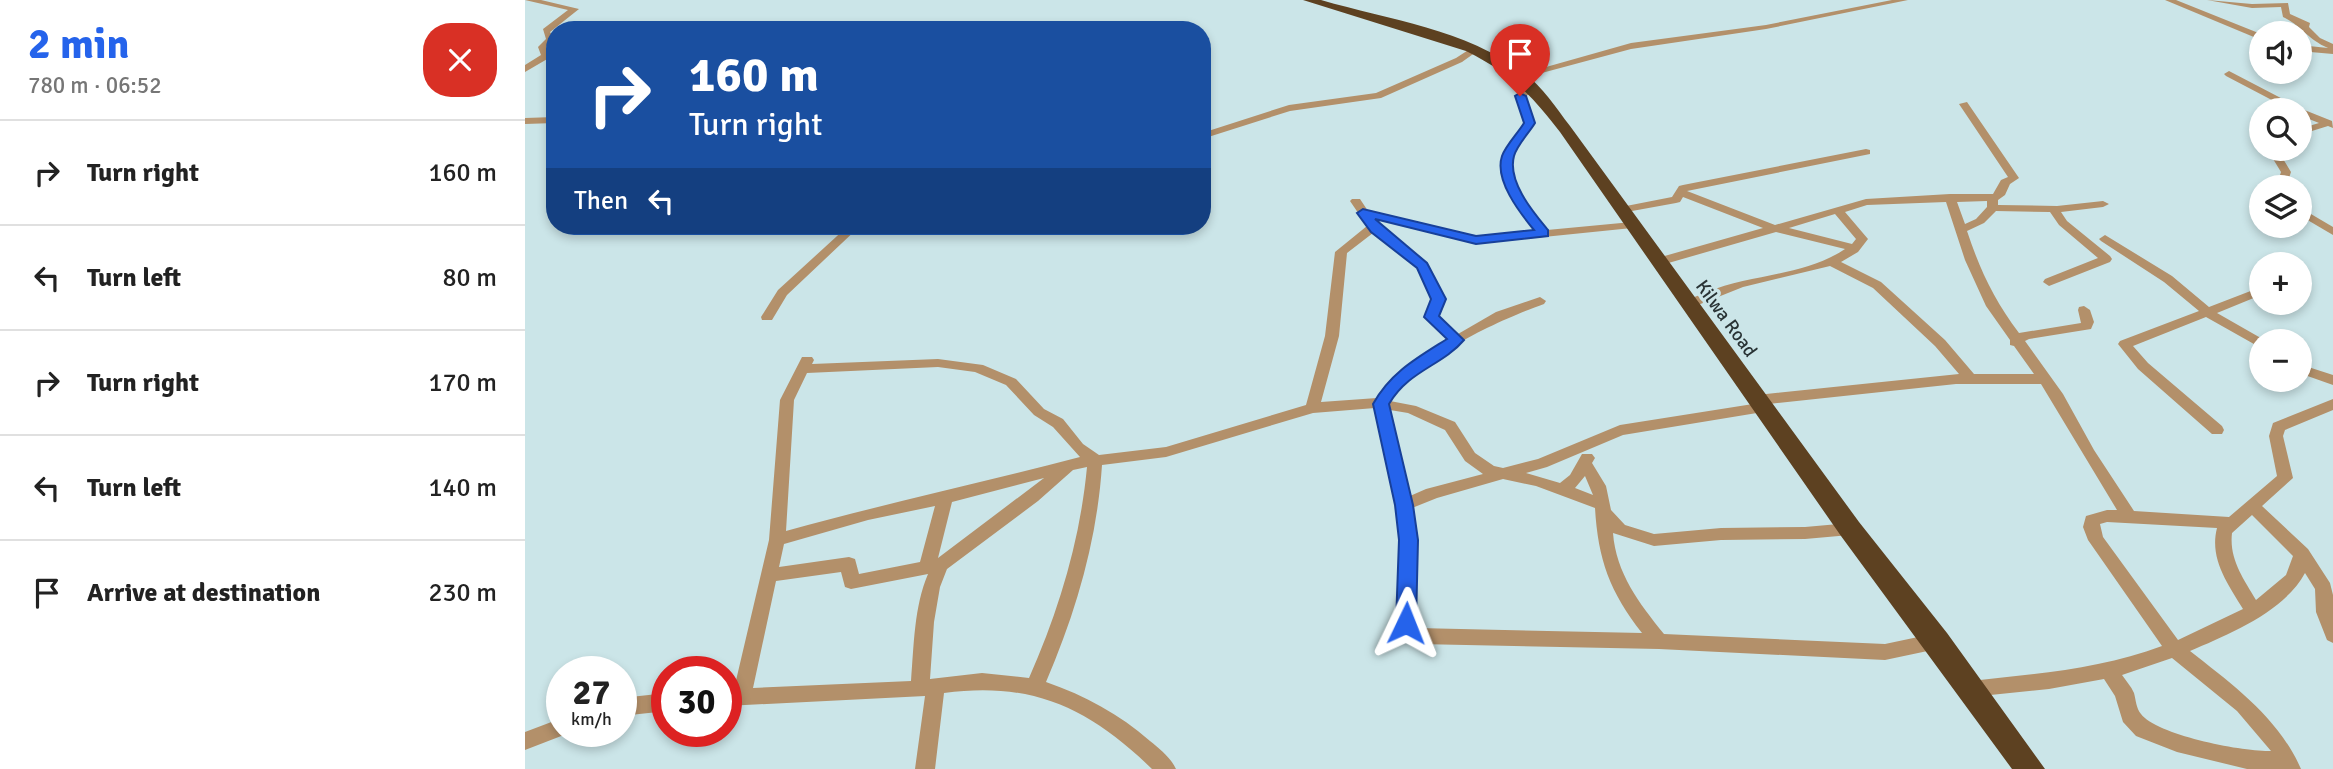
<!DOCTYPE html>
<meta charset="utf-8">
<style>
:root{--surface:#fff;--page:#f6f6f6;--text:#222;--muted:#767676;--line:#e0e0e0;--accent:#2563eb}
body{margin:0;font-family:Signika,sans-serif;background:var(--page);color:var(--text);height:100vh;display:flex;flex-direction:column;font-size:26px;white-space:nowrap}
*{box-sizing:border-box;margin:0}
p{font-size:23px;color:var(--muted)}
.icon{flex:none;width:38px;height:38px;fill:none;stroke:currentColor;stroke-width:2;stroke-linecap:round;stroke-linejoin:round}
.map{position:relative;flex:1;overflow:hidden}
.sheet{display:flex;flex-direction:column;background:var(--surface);width:525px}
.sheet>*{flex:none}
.top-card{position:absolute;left:21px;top:21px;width:665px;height:214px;border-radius:28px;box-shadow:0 4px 10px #0003;background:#1a4fa0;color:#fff;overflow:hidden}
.tools{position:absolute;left:1724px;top:21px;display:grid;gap:14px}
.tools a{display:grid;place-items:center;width:63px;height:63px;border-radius:50%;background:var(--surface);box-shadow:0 4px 10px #0003;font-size:35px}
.speed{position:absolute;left:21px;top:656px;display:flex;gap:14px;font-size:35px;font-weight:700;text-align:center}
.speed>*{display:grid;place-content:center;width:91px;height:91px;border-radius:50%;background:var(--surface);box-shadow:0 4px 10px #0003;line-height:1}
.speed small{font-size:18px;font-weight:400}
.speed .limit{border:10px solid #d22;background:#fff;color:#111}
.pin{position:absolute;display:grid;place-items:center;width:60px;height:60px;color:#fff;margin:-72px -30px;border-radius:50% 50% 50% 0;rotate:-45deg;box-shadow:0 0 7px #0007}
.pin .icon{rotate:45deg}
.me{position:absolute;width:77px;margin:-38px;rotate:2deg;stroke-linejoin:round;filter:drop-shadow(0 0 5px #0008)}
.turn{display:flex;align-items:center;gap:24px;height:147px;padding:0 28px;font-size:32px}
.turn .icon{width:91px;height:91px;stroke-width:2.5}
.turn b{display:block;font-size:49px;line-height:60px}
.then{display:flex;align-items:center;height:66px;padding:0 28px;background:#0003;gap:14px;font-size:26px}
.round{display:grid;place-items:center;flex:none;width:74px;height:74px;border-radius:28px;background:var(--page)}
.head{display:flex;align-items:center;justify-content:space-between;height:119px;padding:0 28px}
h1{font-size:42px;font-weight:800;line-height:52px;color:var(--accent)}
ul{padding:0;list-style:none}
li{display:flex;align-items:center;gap:21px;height:105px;padding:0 28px;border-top:2px solid var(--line)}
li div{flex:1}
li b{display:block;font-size:26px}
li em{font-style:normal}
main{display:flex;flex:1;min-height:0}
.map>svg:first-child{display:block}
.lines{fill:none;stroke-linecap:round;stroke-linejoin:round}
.minor{fill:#b3906a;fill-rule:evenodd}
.highway{fill:#5d4121;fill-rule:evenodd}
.route{fill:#2563eb;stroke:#184099;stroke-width:2}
.labels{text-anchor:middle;stroke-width:7;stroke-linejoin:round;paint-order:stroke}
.street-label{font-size:19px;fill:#293335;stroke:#cbe5e8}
</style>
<main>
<section class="sheet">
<div class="head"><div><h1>2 min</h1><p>780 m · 06:52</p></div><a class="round" style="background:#d93025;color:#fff"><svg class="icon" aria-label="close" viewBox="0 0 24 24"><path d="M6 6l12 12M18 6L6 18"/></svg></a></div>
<ul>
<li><svg class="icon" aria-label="right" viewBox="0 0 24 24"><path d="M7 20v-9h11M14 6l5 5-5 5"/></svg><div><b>Turn right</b></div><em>160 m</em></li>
<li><svg class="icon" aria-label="left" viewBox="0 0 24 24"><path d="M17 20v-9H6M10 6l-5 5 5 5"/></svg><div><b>Turn left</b></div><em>80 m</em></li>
<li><svg class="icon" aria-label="right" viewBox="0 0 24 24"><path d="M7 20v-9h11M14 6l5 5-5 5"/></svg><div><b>Turn right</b></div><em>170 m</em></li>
<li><svg class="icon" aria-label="left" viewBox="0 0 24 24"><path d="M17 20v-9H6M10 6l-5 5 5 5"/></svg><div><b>Turn left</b></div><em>140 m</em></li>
<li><svg class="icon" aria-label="arrive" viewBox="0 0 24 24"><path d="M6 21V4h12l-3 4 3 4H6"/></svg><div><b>Arrive at destination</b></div><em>230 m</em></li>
</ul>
</section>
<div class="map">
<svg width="1808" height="769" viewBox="0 0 1808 769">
<rect width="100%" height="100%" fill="#cbe5e8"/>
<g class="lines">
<g class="minor">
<polygon points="0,0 16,0 54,9 25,32 29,39 21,47 24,58 0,72 0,65 16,55 13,47 21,39 18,29 43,10"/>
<polygon points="1367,0 1383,0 1241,29 1106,49 994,79 989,76 1106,43 1241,25"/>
<polygon points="1640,0 1651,0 1736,34 1736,40"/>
<path d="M 1682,0 L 1727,4 L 1763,3 L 1765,14 L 1785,23 L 1784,27 L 1795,38 L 1808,44 L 1808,54 L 1774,51 L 1774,45 L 1803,48 C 1782,39 1777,26 1758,17 L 1756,7 L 1727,8 Z"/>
<polygon points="948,47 952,50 951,52 937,62 856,98 765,111 677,139 677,133 764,105 851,93 931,58"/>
<polygon points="1704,71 1777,109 1807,121 1808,128 1803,126 1774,135 1774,129 1794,123 1774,115 1774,110 1766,110 1701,76 1699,74"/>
<path d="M 1008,86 L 1013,89 L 1001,96 L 1009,125 C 1003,134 994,142 990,152 C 978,179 1005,212 1022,230 L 1107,222 L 1113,225 L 1107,228 L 951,244 L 849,219 L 854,227 L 901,262 L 919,299 L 914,316 L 933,334 L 971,312 L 1015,297 L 1021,301 L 1019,304 C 976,319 887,360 865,401 L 891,406 L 930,422 L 950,453 L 969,466 L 978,468 L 1013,459 L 1095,425 L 1228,404 L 1225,400 L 1232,395 L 1434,374 L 1410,346 L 1348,288 L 1305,266 L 1218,287 L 1168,307 L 1160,307 L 1158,304 C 1164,298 1173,296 1182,292 C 1226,274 1280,276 1320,249 L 1251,232 L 1133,266 L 1129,265 L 1127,262 L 1129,259 L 1238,228 L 1158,197 L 1155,202 L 1151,203 L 1096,213 L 1090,210 L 1096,207 L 1147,197 L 1154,186 L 1158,185 L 1341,149 L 1345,150 L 1345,154 L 1162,191 L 1250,225 L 1341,199 L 1425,194 L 1468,194 L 1476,180 L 1483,177 L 1434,104 L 1442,102 L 1494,178 L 1485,184 L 1480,195 L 1473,200 L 1473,205 L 1532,206 L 1578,201 L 1584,204 L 1578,207 L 1536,212 L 1542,221 L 1585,256 L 1587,259 L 1585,262 L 1524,286 L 1518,282 L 1520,279 L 1573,258 L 1534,225 L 1525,212 L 1471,211 L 1459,223 L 1442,231 C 1455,270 1469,300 1494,333 L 1556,323 L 1553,310 L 1554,307 L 1559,306 L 1565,310 L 1569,322 L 1566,329 L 1504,339 L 1500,341 L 1538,394 L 1569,450 L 1609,511 L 1704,517 L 1752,476 L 1744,436 L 1748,423 L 1808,399 L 1808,410 L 1760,430 L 1758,436 L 1768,478 L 1737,506 L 1783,549 L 1805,583 L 1808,595 L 1808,643 L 1802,640 L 1791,612 L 1790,589 L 1780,573 C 1759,612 1704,634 1665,651 C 1708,685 1753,717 1776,769 L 1722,769 L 1652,752 L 1611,736 L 1598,722 L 1590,696 L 1579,679 L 1524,689 L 1446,697 L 1439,695 L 1437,689 L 1439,683 L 1446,681 C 1510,674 1576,669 1637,646 L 1563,540 L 1558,527 L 1561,516 L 1582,510 L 1592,510 L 1516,384 L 1431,384 L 1243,404 L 1245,407 L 1238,412 L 1098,435 L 1022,467 L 1001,473 L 1035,483 L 1045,475 L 1057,454 L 1067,454 L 1070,458 L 1067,463 L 1081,486 L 1086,510 L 1100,525 L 1129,534 L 1196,528 L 1280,527 L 1325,523 L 1331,525 L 1333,529 L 1331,533 L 1325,535 L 1280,539 L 1196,540 L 1129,546 L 1088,533 C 1091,573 1114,603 1139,634 L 1360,644 L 1412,633 L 1418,636 L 1421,641 L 1418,646 L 1412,649 L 1360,660 L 1134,649 L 893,644 L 877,638 L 874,633 L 875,540 L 871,505 L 850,408 L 788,413 L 641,457 L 577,465 C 572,541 551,612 521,682 C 561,696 594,714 625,741 C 635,749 646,758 651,769 L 627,769 C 564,708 507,681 419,693 L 410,769 L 390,769 L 400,696 L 201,706 L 201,690 L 209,689 L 244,540 L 255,400 L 277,357 L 287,357 L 289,360 L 287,364 L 413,359 L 458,365 L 491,379 L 519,409 L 538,419 L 558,444 L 574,455 L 641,447 L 781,405 L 800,336 L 810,252 L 842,226 L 825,201 L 827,199 L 835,199 L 843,211 L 951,236 L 1010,231 C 994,212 968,178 980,152 C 984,142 992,133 999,125 L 991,95 ZM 1462,201 L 1462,207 L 1451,219 L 1440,224 L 1432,202 ZM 1421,202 L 1440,260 L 1461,306 L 1485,340 L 1485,345 L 1489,346 L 1509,374 L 1449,374 L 1420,340 L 1356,282 L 1316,262 L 1333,252 L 1343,239 L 1320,212 L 1342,205 ZM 1310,214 L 1331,239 L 1327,244 L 1264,228 ZM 848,233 L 892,267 L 907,299 L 901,317 L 923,339 C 897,354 867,371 852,398 L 796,402 L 814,336 L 822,253 ZM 413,367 L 450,372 L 481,385 L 509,415 L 528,427 L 555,457 C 457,483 358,504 261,531 L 269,400 L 282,373 ZM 865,410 L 883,413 L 920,430 L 940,461 L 958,474 L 901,489 L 885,496 ZM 562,467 C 555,541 534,610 504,678 L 457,673 L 405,679 L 409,622 L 415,587 L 422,569 L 513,501 L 548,470 ZM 1060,476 L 1068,495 L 1050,488 ZM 519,478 L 413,558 L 427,502 ZM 978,479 L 1011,486 L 1070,508 C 1073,560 1085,592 1117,633 L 892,628 L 891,540 L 887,508 L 912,498 ZM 410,506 L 395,562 L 334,574 L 330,559 L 324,557 L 254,567 L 259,544 L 343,520 ZM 1727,515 L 1768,556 L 1761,575 L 1731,600 C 1718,578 1704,559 1707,533 ZM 1582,522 L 1692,528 C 1684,559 1703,584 1718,609 L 1653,640 L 1578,537 L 1575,524 ZM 316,572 L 320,587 L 326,589 L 403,574 C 389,607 389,645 386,681 L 228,688 L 251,581 ZM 1647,658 L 1712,711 L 1746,751 C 1718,752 1632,735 1616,714 C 1611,708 1611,700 1609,693 C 1606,686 1601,681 1597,675 Z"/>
<polygon points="30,117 30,123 0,124 0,118"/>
<polygon points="1742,149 1752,149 1766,172 1761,187 1751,187 1756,172"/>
<polygon points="1774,207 1808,227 1808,235 1774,215"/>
<polygon points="323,226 335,226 262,295 247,320 237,320 236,317 253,290"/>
<polygon points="1580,235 1647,276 1684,307 1736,287 1736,295 1692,313 1741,341 1736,341 1736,348 1681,317 1608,346 1623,363 1697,426 1699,430 1697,434 1687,434 1613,369 1593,344 1595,341 1674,311 1639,282 1576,241 1574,239"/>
<polygon points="1780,276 1786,280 1774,286 1774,278"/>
<polygon points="1774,364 1808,375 1808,385 1774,373"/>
<polygon points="142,693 142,711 96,716 96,698"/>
<polygon points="37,718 37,732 45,732 44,733 0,750 0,732"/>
</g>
<path class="highway" d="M 778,0 L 796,0 C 865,20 940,29 999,73 C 1018,87 1031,108 1045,126 L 1334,522 L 1422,633 L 1520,769 L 1487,769 L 1316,536 L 1035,132 C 1006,94 985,73 941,51 Z"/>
</g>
<path class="route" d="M 995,93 L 1001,96 L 1010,123 C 1004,133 992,145 989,156 C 982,182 1009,213 1023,230 L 1023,236 L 951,244 L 850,219 L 902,263 L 921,299 L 914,316 L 939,340 C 917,366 884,370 864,404 L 888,505 L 893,540 L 891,623 L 888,629 L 881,631 L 874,629 L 871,623 L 874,540 L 870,505 L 848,404 C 866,372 892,358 922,339 L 899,317 L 906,299 L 892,268 L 846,232 L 832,213 L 838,209 L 951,236 L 1009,230 C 995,213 969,180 977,156 C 981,145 993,133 999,123 L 990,96 Z"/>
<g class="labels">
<g class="street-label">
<text transform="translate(1202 318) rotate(54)" y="7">Kilwa Road</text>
</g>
</g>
</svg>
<div class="tools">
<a><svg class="icon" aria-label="sound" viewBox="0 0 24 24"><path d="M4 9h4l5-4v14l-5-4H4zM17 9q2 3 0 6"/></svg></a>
<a><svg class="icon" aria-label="search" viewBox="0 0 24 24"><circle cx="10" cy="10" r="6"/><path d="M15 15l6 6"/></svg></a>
<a><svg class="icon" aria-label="layers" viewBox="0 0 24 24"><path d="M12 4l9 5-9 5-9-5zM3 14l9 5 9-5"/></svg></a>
<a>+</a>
<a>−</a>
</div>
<div class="speed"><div>27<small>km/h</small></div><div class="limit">30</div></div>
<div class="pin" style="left:995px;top:96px;background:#d93025"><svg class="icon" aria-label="arrive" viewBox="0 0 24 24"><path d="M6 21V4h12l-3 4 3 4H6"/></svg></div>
<svg class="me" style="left:881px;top:623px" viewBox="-20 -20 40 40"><path d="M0-17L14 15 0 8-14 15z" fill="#2563eb" stroke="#fff" stroke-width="4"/></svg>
<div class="top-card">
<div class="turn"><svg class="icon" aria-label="right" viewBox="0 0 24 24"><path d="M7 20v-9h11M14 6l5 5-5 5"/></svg><div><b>160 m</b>Turn right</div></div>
<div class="then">Then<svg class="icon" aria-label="left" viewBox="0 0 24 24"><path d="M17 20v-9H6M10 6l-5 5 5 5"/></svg></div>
</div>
</div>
</main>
